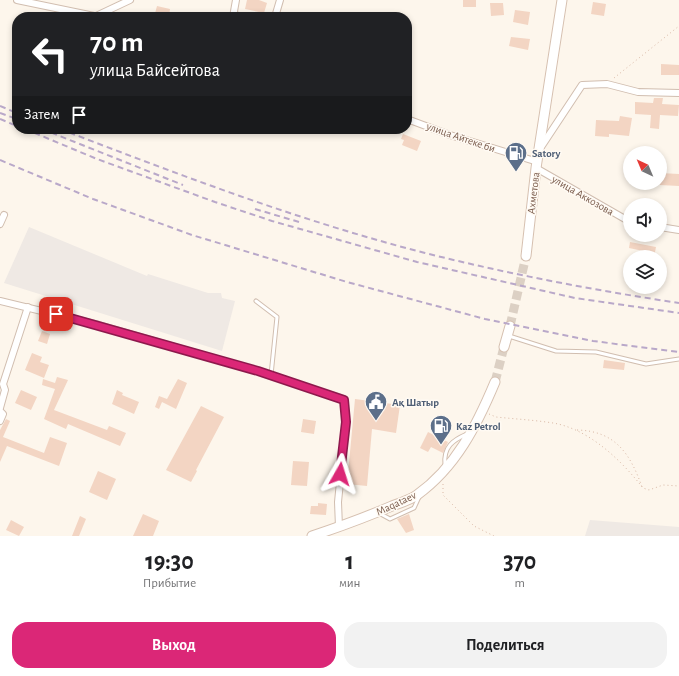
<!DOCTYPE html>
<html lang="ru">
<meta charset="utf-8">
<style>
:root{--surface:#fff;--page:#f2f2f2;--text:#202124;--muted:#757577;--accent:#db2777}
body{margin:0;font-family:"Alegreya Sans",sans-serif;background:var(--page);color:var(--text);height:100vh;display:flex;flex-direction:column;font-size:15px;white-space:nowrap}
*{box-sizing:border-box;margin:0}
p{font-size:13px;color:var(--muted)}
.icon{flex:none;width:22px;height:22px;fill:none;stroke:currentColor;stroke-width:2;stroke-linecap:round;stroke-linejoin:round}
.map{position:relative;height:536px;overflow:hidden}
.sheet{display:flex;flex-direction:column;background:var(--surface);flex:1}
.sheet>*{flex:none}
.hud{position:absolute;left:12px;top:12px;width:400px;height:122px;border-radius:16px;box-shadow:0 2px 6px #0003;background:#202124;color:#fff;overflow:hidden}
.needle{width:26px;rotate:316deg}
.tools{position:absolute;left:623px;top:146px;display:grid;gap:8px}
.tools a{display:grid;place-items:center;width:44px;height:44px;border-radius:50%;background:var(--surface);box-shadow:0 2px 6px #0003;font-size:20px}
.pin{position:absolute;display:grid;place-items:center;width:34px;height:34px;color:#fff;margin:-17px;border-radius:8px;box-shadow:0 2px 6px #0006}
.me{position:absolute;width:44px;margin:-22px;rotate:6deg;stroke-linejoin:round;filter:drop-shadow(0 0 3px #0008)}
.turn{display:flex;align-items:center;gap:14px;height:84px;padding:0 12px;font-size:18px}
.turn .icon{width:52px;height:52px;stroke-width:2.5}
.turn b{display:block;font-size:28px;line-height:34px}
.then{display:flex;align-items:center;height:38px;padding:0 12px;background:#0003;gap:8px;font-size:15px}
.eta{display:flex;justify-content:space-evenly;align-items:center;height:68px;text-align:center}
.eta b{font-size:24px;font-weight:600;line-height:28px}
.cta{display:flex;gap:8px;margin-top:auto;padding:8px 12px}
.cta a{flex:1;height:46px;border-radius:16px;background:var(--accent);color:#fff;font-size:16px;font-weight:600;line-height:46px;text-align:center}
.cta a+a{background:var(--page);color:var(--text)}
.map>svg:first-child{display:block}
.industrial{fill:#efe9e4}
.building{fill:#f3d5c3}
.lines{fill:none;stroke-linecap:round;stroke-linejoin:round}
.secondary-tunnel{stroke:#dcd0c4;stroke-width:9;stroke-dasharray:9 4.5;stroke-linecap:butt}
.service-casing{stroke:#d1beb0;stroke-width:5}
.minor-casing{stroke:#d1beb0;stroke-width:8}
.secondary-casing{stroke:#d6c0b0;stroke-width:11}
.path{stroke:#d9b8a5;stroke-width:1;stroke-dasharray:1 3;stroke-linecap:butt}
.service{stroke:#fff;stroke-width:3}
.minor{stroke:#fff;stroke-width:6}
.secondary{stroke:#fff;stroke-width:9}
.rail{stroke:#b9a8c9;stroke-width:2;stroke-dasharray:6 4;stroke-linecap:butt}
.route-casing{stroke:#8e194d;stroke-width:10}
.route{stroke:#db2777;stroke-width:7}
.labels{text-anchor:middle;stroke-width:3;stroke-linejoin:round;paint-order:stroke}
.street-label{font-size:11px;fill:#7a5c4d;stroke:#fffaf3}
.service-label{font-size:11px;font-weight:bold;fill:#4e5e75;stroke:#fffaf3;text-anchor:start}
</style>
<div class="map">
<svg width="679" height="536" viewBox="0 0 679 536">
<rect width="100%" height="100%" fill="#fdf6ec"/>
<g class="industrial">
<polygon points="29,227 147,276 148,274 208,293 221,293 222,298 235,301 222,351 4,283"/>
<polygon points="590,520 679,527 679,536 585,536"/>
</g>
<g class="building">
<polygon points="247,0 259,0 267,3 264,13 245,9"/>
<rect x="463" y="0" width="13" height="7"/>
<polygon points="593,2 606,4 604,16 591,14"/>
<polygon points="490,3 503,3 504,15 491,16"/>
<polygon points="157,6 170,9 169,17 154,17"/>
<polygon points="515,10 530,12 528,25 513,22"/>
<polygon points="511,37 530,39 528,50 509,46"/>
<polygon points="661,64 679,65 679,75 661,75"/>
<polygon points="654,98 663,98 662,104 679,105 678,116 660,115 659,129 650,128 651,115 635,114 635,102 653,103"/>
<polygon points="620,116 632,118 629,136 609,134 609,137 595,136 596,120 619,121"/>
<polygon points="403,134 421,141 417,151 402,145 404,140 401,139"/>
<polygon points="660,173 679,174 679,186 660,185"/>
<polygon points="630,242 656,247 654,257 647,256 648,252 629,248"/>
<polygon points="42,331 50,334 47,344 38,341"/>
<polygon points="32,353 42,357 40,362 49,365 44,378 25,370"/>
<polygon points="604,360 625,363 624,370 603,368"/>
<polygon points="57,377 68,380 54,410 107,430 109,426 126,433 120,446 68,424 66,429 44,419 55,389 42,385 43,379 55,383"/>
<polygon points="178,379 187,383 176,409 162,402 159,409 155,407 159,396 167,399"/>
<polygon points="21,390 37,397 31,410 15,403"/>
<polygon points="117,390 123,393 122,395 139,402 134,414 112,404"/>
<polygon points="355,399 400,405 396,433 372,429 367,486 347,484"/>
<polygon points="201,406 224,417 196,470 197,471 191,482 166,470"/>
<polygon points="6,419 10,421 3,437 44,453 50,437 67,443 59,466 7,446 0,462 0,430"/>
<polygon points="303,419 316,421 314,434 301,432"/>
<polygon points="428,432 448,442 443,453 431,447 428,452 420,448"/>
<polygon points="293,461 309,462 307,486 291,485"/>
<polygon points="98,471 116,479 107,500 89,492"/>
<polygon points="318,503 327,504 326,515 310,514 311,506 318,506"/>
<polygon points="143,514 159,521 153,536 133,536"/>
<polygon points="409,514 414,530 406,533 397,519"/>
<polygon points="80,516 86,519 79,536 72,536"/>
<polygon points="11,520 24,527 19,536 6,530"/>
</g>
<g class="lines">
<g class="secondary-tunnel">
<polyline points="510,326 526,256"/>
<polyline points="495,382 504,347"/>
</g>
<g class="service-casing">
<g id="service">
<polyline points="256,301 277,317 271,375"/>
<polyline points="509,336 556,351 596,352 646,364 679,359"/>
<path d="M 445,465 C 443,447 453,440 467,434"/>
<polyline points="379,513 390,519 414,508 419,497"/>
</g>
</g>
<g class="minor-casing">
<g id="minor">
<polyline points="17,0 99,17"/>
<polyline points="234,15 244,17"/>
<polyline points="96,16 130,0"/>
<polyline points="233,17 236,0"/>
<polyline points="275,17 280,0"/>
<polyline points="407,119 450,135 538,162"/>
<polyline points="541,147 582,85 607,84 638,92 679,93"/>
<polyline points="536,168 625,219 630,220"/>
<polyline points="0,224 4,215"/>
<polyline points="660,227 679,230"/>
<polyline points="0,301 99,325 258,371 344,400 346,422 338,502 339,527"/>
<polyline points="0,408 5,390 3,384 28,307"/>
<polyline points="0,411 3,414 0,421"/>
</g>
</g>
<g class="secondary-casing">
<g id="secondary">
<polyline points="526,256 536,168 562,0"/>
<polyline points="504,347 510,326"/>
<path d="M 312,536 C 339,527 366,517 392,506 C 400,503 410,500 417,495 C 456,467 477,425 495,382"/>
</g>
</g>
<g class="path">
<polyline points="614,78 679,26"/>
<path d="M 489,414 L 496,417 C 515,419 534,420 553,423 C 589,429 621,460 643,488 L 649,490 L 663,485 L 679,486"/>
<path d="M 577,430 C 615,431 630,453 642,487"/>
<polyline points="443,484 443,495 474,526 494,536"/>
</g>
<use href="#service" class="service"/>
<use href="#minor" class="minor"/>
<use href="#secondary" class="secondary"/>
<g class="rail">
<polyline points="0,106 17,113"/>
<polyline points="0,113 17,119"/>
<polyline points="0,119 17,126"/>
<polyline points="25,129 97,159 215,202 272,221 417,262 575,298 679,313"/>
<polyline points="42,129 183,185"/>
<path d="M 60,129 C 180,175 300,221 425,253 C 509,274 593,290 679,303"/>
<polyline points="0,160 93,199 192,235 347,282 485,319 593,341 679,352"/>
<polyline points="255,209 299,222"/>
</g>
</g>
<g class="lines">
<g class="route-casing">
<polyline id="route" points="56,314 258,371 344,400 346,422 340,474"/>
</g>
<use href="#route" class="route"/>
</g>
<defs>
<g id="fuel-pin" transform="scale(1.15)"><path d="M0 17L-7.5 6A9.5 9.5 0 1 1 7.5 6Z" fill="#5c6f8a" stroke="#fffaf3"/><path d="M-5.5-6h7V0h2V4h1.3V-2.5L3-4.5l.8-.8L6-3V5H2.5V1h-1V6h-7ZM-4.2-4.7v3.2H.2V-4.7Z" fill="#fff"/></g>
<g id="civic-pin" transform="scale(1.15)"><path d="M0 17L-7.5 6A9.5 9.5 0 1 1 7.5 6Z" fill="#5c6f8a" stroke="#fffaf3"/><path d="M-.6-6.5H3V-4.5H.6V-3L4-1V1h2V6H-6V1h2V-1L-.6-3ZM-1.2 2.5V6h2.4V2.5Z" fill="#fff"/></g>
</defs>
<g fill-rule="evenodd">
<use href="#fuel-pin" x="516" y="153"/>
<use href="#civic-pin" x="376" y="402"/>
<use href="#fuel-pin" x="441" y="426"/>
</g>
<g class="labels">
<g class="street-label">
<text transform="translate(461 137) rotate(19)" y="4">улица Айтеке би</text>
<text transform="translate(533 193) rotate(-83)" y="4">Ахметова</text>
<text transform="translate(583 195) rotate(30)" y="4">улица Аккозова</text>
<text transform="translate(396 503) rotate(-25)" y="4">Maqataev</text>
</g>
<g class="service-label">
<text x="532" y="157">Satory</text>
<text x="392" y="406">Ақ Шатыр</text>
<text x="456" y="430">Kaz Petrol</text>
</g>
</g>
</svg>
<div class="tools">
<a><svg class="needle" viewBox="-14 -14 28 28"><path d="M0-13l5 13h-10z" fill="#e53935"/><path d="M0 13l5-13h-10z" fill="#757577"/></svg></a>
<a><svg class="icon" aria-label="sound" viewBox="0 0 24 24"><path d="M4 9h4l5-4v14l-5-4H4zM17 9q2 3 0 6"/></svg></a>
<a><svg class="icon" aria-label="layers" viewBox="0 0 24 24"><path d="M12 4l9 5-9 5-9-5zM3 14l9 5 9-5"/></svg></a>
</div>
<div class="pin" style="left:56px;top:314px;background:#d93025"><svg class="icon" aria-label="arrive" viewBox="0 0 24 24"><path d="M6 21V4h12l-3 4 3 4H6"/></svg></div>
<svg class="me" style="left:340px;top:474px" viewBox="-20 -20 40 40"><path d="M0-17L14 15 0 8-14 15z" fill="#db2777" stroke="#fff" stroke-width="4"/></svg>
<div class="hud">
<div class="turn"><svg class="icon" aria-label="left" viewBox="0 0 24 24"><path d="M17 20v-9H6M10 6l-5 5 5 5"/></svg><div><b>70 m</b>улица Байсейтова</div></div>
<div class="then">Затем<svg class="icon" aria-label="arrive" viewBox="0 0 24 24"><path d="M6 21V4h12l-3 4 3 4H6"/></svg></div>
</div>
</div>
<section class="sheet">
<div class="eta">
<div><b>19:30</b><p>Прибытие</p></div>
<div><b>1</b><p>мин</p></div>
<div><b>370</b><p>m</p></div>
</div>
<div class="cta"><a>Выход</a><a>Поделиться</a></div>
</section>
